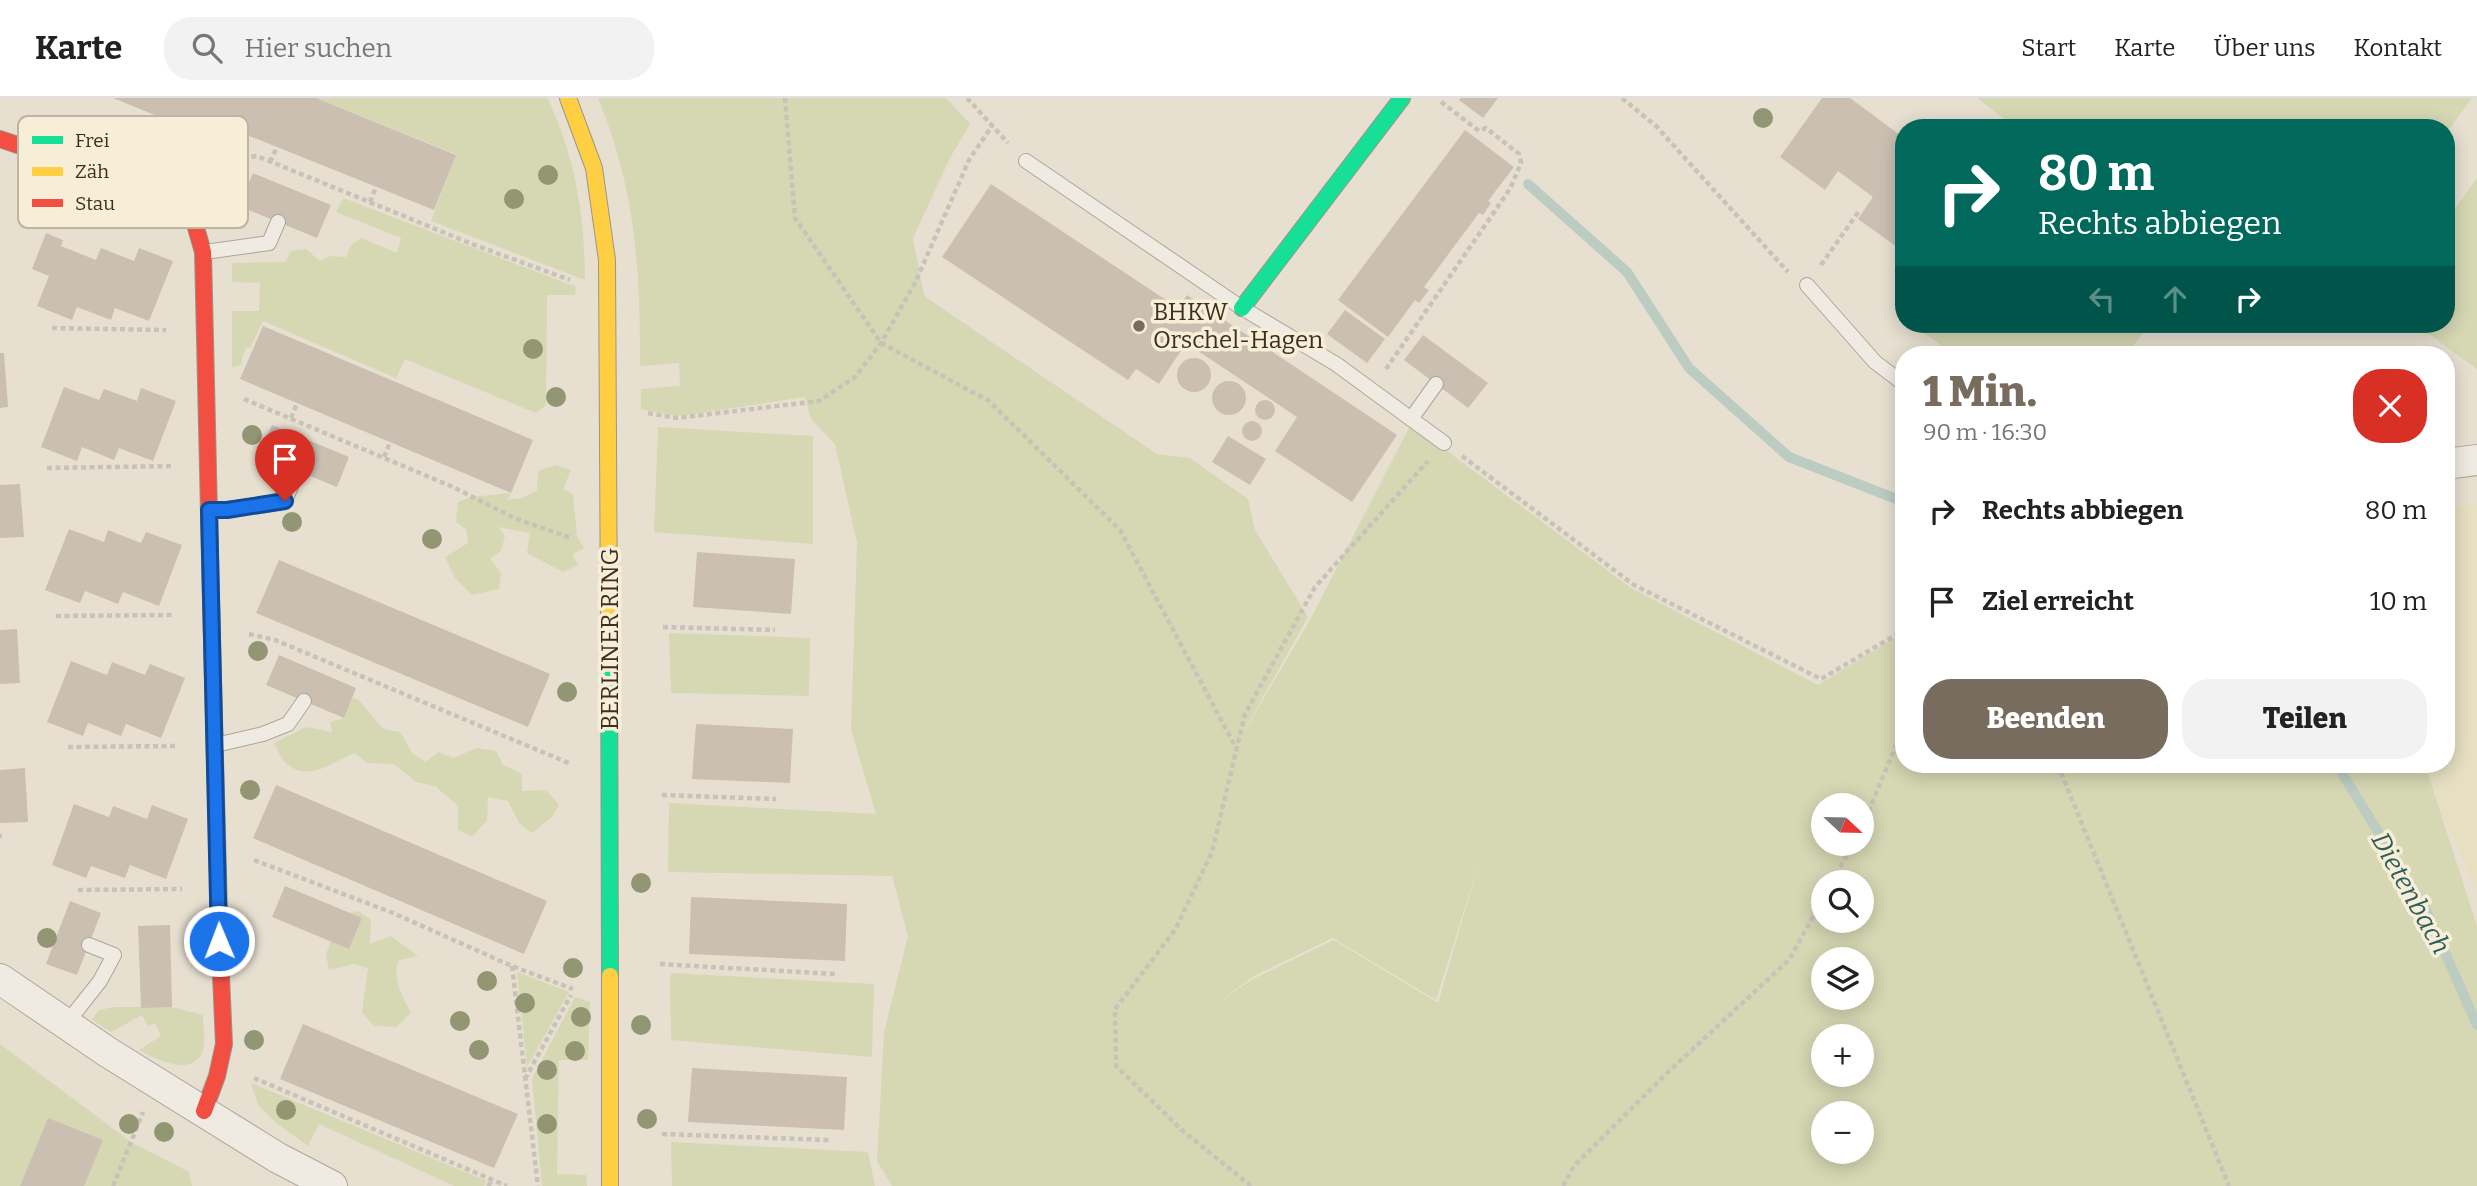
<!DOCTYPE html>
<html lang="de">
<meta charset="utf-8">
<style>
:root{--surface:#fff;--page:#f2f2f2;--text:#222;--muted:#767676;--line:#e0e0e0;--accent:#786c5e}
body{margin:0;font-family:Bitter,serif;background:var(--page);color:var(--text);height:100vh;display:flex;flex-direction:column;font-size:26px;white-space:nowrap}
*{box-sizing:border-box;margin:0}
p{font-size:23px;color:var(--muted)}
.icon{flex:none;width:38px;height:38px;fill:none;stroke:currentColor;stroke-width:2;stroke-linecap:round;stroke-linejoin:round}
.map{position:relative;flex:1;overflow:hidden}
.details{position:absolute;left:1895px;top:248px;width:560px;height:427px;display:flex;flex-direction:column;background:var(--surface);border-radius:28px;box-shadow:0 4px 18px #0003}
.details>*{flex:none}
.banner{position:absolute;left:1895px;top:21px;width:560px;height:214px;border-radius:28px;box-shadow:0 4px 18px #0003;background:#00695c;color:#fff;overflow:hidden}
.needle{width:46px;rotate:112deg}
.controls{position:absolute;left:1811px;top:695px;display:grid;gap:14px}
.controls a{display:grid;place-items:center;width:63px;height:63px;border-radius:50%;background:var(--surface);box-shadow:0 4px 18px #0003;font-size:35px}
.pin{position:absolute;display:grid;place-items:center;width:60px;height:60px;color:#fff;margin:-72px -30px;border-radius:50% 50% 50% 0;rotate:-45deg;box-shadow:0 0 7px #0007}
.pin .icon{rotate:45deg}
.me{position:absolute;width:77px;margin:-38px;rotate:359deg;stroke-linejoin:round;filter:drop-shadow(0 0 5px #0008)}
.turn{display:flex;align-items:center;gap:24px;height:147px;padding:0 28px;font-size:32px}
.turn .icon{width:91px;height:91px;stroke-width:2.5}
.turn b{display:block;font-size:49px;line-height:60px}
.lanes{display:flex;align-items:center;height:66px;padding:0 28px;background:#0003;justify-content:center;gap:35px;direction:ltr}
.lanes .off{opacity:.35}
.round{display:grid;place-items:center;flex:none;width:74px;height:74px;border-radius:28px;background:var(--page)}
.overview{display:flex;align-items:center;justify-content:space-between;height:119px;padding:0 28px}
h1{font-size:42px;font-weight:800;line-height:52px;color:var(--accent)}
.cta{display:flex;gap:14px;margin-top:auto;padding:14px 28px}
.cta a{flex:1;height:80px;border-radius:28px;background:var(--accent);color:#fff;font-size:28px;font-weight:800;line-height:80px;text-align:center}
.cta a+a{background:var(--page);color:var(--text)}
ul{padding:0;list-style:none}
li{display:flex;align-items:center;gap:21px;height:91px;padding:0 28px}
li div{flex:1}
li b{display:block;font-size:26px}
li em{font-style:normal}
header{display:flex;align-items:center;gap:42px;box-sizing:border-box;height:98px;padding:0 35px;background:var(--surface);border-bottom:2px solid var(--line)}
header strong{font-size:33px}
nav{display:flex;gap:38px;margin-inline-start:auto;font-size:24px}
.search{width:490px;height:63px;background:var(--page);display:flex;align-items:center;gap:18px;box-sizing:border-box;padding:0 24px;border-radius:28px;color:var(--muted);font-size:26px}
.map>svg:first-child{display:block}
.farmland{fill:#e6dfc2}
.green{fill:#d6d7b3;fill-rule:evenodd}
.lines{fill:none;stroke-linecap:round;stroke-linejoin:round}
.stream{stroke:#bcccc2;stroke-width:10}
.building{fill:#cbbfb2}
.lane-casing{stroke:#ada599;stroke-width:16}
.street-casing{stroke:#ada599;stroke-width:32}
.fast-casing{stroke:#9c958a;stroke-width:18}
.slow-casing{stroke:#9c958a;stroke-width:18}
.jam-casing{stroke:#9c958a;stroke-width:18}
.path{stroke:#c8c2b9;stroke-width:4.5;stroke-dasharray:5 3.5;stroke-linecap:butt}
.lane{stroke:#efebe3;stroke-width:14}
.street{stroke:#efebe3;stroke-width:30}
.fast{stroke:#16e098;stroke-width:16}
.slow{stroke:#ffcf43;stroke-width:16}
.jam{stroke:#f24e42;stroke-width:16}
.tree{fill:#929673}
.route-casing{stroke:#114b97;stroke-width:18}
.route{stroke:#1a73e8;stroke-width:12}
.poi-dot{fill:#786c5e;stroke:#f7eed8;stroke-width:2.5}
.labels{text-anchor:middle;stroke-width:7;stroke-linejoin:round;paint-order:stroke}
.poi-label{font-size:24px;fill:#3d2e20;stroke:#f7eed8;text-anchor:start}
.street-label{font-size:24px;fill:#3d2e20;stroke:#f7eed8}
.water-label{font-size:26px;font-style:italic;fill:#2f5d5a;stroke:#f7eed8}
.key{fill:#f7eed8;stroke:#bfb4a1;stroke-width:2}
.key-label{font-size:19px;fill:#3d2e20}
</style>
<header>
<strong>Karte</strong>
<div class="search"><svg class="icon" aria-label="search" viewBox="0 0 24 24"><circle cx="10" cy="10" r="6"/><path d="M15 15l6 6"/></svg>Hier suchen</div>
<nav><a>Start</a><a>Karte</a><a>Über uns</a><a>Kontakt</a></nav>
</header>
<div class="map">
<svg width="2477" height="1088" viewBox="0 0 2477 1088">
<rect width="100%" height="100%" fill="#e7e0d1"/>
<polygon class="farmland" points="2477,406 2477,794 2451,734 2408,667 2446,667 2447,409"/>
<g class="green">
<path d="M 316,0 L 547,0 C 575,56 585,120 585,182 L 431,123 L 456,56 Z"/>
<path d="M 598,0 L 946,0 L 970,26 L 950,60 L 913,140 L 924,198 L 1157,356 L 1190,360 L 1248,401 L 1255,432 L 1308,519 L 1233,653 L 1311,520 L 1411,326 L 1631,490 L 1818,587 L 1904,534 L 1904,667 L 2425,667 L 2477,828 L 2477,1088 L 892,1088 L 877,1063 L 884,934 L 908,838 L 892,778 L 668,774 L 669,705 L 876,716 L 851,631 L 857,445 L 835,346 L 811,321 L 805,299 L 678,318 L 641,311 L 641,291 L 680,288 L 679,265 L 640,268 C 640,168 636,94 598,0 ZM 1824,707 L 1862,707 L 1862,746 L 1824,746 ZM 1481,758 L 1438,905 L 1334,842 L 1253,881 L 1216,906 L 1254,878 L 1333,840 L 1436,902 ZM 1824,784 L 1862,784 L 1862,822 L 1824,822 ZM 1824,861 L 1862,861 L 1862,900 L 1824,900 ZM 1824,938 L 1862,938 L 1862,976 L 1824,976 ZM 1824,1015 L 1862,1015 L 1862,1054 L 1824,1054 Z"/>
<polygon points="1977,0 2472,0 2447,34 2446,30 2016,30"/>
<polygon points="2477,80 2477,271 2415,226 2446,226 2447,122"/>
<polygon points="343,100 576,189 575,197 547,197 546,307 536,315 405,261 396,280 263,223 250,250 246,249 240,268 232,269 232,213 259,213 260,185 232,184 232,165 285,164 291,153 306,151 320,163 330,158 346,159 351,147 361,140 397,155 401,140 336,114"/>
<polygon points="1912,226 2150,226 2126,257 1954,257"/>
<polygon points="658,329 813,338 813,446 654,434"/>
<polygon points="555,367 571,372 563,391 573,396 577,438 584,450 572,457 579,467 563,474 527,455 530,435 498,429 505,438 501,453 490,461 501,475 499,491 472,497 455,480 445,459 468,445 466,431 456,424 458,404 471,399 511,395 507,402 522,400 537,392 538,373"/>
<polygon points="669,535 810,540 809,598 671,595"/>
<path d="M 352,600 L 359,602 L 383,631 L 400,634 L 412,655 L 425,664 L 439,654 L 453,660 L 477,650 L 496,653 L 503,667 L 522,676 L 522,693 L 546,692 L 559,707 L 552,719 L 532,735 L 519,725 L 508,703 L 488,699 L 487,722 L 472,739 L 458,732 L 458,708 L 435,688 L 416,684 L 394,666 L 367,665 L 355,655 C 333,663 308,686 286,665 C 281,661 277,651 274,645 L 306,629 L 332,634 L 330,624 L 344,620 Z"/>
<path d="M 358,813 L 371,822 L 370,846 L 391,838 L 418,858 L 399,862 C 391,880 403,899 411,915 L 396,929 L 374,928 L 362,914 L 368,870 L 353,866 L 329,872 L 326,856 L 331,843 L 349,851 L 362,820 L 349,815 Z"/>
<polygon points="517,874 569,894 527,969"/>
<polygon points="672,875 874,886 872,959 671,942 670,879"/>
<polygon points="575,899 590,904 588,962 559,962 557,1076 586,1077 587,1088 542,1088 532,981"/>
<path d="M 114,909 L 172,909 L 203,917 C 203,926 205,937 204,946 C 200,982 158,963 139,952 L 161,938 L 155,925 L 148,928 L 142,917 L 111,934 L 92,922 L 99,912 Z"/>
<polygon points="0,946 131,1044 189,1074 192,1088 0,1088"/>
<polygon points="251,985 487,1083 483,1088 454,1088 319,1026 308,1048 276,1025 258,1007"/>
<polygon points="671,1044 868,1054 875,1088 672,1088"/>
</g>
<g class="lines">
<g class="stream">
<polyline points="1528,86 1627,174 1689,270 1789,359 1904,404"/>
<polyline points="2337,667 2426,812 2477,927"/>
</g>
</g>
<g class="building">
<polygon points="113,0 316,0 456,57 434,112 222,27 216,42"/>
<polygon points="1461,0 1498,0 1483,20 1459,2"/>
<polygon points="1822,0 1850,0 1904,40 1904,154 1858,121 1873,99 1838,73 1825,92 1780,59"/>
<polygon points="1465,32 1514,69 1488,103 1491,105 1483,117 1479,115 1424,189 1429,192 1419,205 1415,202 1388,239 1338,202"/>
<polygon points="253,75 331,107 317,140 239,108"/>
<polygon points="991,86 1178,210 1187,197 1397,337 1352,404 1275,353 1297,319 1186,245 1159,286 1136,271 1128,282 942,159"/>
<polygon points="46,135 63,142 61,148 96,162 101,150 134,163 139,150 173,163 149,223 115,210 111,222 77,209 72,222 37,208 49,178 32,171"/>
<polygon points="1345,212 1385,241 1367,265 1327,236"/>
<polygon points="263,228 533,342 511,395 240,281"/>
<polygon points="1423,237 1488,285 1468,310 1404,262"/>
<polygon points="0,255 4,255 8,309 0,310"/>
<circle cx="1194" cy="277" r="17"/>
<circle cx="1229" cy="300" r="17"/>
<polygon points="64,289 99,302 104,291 137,303 141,290 176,303 153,363 119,350 114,362 82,349 77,363 41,349"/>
<circle cx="1265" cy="312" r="10"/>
<circle cx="1252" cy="333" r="10"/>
<polygon points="272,327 349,359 337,389 259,357"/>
<polygon points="1228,338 1266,361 1250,387 1212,364"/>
<polygon points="20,386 24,439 0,440 0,387"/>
<polygon points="69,431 104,444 108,432 141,445 146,434 182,447 159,508 123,494 118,506 85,493 80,505 45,492"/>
<polygon points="697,454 795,461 791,516 693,509"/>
<polygon points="279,462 550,576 528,629 256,515"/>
<polygon points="17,531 20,585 0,586 0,532"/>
<polygon points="279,557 356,590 344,620 266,587"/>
<polygon points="71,563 107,577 112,564 145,577 150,566 185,580 161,640 126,626 121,638 88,625 83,638 47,624"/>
<polygon points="696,626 793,631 790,685 692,681"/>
<polygon points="25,670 28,724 0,725 0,672"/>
<polygon points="276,687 547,803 524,856 253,740"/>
<polygon points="74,706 109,719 113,708 147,721 152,707 188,721 166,781 130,767 125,780 91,768 86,780 52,767"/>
<polygon points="285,788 362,820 349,851 272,819"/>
<polygon points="691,799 847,806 845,863 689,856"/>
<polygon points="70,803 101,815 77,877 46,866"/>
<polygon points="170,827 172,909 141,910 138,828"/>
<polygon points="303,926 518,1016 494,1070 280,981"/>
<polygon points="692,970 847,979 844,1032 688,1024"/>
<polygon points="48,1020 103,1042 84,1088 20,1088"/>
</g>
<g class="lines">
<g class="lane-casing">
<g id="lane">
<polyline points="1026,63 1242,210 1336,266 1444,345"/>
<polyline points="205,154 269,145 278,124"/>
<polyline points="1807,187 1875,264 1904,286"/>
<polyline points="1411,321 1436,286"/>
<polyline points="211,412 227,412 285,403 297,373"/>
<polyline points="216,647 263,636 288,626 304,603"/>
<polyline points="66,926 100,883 114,857 89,847"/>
</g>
</g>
<g class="street-casing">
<g id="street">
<polyline points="2446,366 2477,362"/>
<polyline points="0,881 109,955 278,1060 332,1088"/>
</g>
</g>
<g class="fast-casing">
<g id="fast">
<polyline points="1242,210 1402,0"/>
<polyline points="609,525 610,878"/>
</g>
</g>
<g class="slow-casing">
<g id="slow">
<polyline points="568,0 594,70 607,162 609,525"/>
<polyline points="211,502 220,855"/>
<polyline points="610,878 610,1088"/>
</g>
</g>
<g class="jam-casing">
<g id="jam">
<polyline points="0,41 171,99 192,116 203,154 211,502"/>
<polyline points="204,1013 217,978 224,946 220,855"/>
</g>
</g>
<g class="path">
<polyline points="785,0 795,120 881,245 989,303 1120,432 1236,650"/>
<polyline points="967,0 1008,45"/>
<polyline points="1622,0 1656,28 1788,174"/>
<polyline points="150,52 163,20"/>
<polyline points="270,64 277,49"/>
<polyline points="208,81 231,61 257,58 472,146 570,182"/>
<polyline points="370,104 376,89"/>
<polyline points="1821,167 1859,113"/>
<polyline points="52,230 166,232"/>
<polyline points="1386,271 1510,91 1521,65 1519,56 1486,30 1479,33 1440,3"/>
<polyline points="244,301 453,389 514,420 571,440"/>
<polyline points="648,315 677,320 819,303 855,279 881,245 915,185 969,62 992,28"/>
<polyline points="291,320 297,305"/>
<polyline points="1462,358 1634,487 1821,581 1904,532"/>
<polyline points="384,359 390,344"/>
<polyline points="47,370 173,368"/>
<polyline points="56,518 174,517"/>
<polyline points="663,529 775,532"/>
<polyline points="249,536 275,542 571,666"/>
<polyline points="68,649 176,648"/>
<polyline points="2058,667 2229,1088"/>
<polyline points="662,697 776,701"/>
<polyline points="1862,729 1904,628"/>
<polyline points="0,738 2,738"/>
<polyline points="254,762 393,815 512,868 573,891"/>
<polyline points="1832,784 1853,746"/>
<polyline points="78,792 182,791"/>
<polyline points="660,866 835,876"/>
<polyline points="512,868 538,1088"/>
<polyline points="254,980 507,1088"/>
<polyline points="525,981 571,897"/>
<polyline points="662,1036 829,1042"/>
<polyline points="113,1088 143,1014"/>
<polyline points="488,1088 493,1082"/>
<polyline points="1251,1088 1183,1033 1116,968 1115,911 1175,832 1212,754 1245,616 1315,489 1428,363"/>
<polyline points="1563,1088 1574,1068 1668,974 1789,862 1824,799"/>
</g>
<use href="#lane" class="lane"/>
<use href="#street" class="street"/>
<use href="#fast" class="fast"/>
<use href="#slow" class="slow"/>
<use href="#jam" class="jam"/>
</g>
<g class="tree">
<circle cx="1763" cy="20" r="10"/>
<circle cx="548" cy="77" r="10"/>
<circle cx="514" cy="101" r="10"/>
<circle cx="533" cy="251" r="10"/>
<circle cx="556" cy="299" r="10"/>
<circle cx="252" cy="337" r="10"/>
<circle cx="292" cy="424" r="10"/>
<circle cx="432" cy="441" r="10"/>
<circle cx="258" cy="553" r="10"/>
<circle cx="567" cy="594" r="10"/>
<circle cx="250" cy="692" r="10"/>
<circle cx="641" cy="785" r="10"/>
<circle cx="47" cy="840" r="10"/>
<circle cx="573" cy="870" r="10"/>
<circle cx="487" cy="883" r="10"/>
<circle cx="525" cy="905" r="10"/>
<circle cx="581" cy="919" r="10"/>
<circle cx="460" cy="923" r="10"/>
<circle cx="641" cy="927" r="10"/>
<circle cx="254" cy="942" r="10"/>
<circle cx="479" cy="952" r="10"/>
<circle cx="575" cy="953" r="10"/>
<circle cx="547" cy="972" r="10"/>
<circle cx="286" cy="1012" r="10"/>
<circle cx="647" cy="1021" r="10"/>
<circle cx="129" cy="1026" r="10"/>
<circle cx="547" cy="1026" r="10"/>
<circle cx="164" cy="1034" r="10"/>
</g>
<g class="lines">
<g class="route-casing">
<polyline id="route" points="219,843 209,412 227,412 285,403"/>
</g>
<use href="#route" class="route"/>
</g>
<circle class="poi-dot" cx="1139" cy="228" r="7"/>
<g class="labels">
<g class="poi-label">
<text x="1153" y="222">BHKW<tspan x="1153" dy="28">Orschel-Hagen</tspan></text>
</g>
<g class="street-label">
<text transform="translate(610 541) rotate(-90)" y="8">BERLINER RING</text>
</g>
<g class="water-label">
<text transform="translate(2411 795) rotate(61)" y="9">Dietenbach</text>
</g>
</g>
<rect x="18" y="18" width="230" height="112" rx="10" class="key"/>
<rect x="32" y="38" width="31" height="8" fill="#16e098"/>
<rect x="32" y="69" width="31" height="9" fill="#ffcf43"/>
<rect x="32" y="101" width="31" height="8" fill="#f24e42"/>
<g class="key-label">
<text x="75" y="49">Frei</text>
<text x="75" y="80">Zäh</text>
<text x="75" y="112">Stau</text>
</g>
</svg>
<div class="controls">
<a><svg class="needle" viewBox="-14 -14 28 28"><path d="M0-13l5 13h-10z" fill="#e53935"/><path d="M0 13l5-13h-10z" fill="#767676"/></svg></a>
<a><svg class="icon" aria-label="search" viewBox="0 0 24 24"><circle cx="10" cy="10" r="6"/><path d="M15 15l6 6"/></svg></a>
<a><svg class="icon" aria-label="layers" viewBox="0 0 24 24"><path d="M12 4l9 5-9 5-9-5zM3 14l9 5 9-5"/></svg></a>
<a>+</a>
<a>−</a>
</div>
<div class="pin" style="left:285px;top:403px;background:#d93025"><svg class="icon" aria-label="arrive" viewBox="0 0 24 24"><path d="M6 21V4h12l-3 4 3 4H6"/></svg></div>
<svg class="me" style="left:219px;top:843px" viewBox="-20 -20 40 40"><circle r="17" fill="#1a73e8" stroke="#fff" stroke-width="3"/><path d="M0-11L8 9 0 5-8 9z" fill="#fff"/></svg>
<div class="banner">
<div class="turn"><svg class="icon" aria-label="right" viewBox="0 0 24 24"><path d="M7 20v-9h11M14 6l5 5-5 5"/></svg><div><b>80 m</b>Rechts abbiegen</div></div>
<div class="lanes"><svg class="icon off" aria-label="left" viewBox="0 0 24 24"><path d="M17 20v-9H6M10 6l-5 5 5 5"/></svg><svg class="icon off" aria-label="ahead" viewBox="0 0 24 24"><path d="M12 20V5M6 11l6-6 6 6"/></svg><svg class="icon" aria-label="right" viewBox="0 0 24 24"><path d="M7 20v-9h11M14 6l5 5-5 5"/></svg></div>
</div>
<section class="details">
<div class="overview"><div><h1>1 Min.</h1><p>90 m · 16:30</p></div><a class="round" style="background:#d93025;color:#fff"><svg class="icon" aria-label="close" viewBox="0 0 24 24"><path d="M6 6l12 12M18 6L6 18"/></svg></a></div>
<ul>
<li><svg class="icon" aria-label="right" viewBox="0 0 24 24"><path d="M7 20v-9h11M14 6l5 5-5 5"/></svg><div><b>Rechts abbiegen</b></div><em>80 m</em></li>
<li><svg class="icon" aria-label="arrive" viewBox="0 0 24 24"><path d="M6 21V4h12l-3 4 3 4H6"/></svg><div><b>Ziel erreicht</b></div><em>10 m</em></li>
</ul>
<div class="cta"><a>Beenden</a><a>Teilen</a></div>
</section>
</div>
